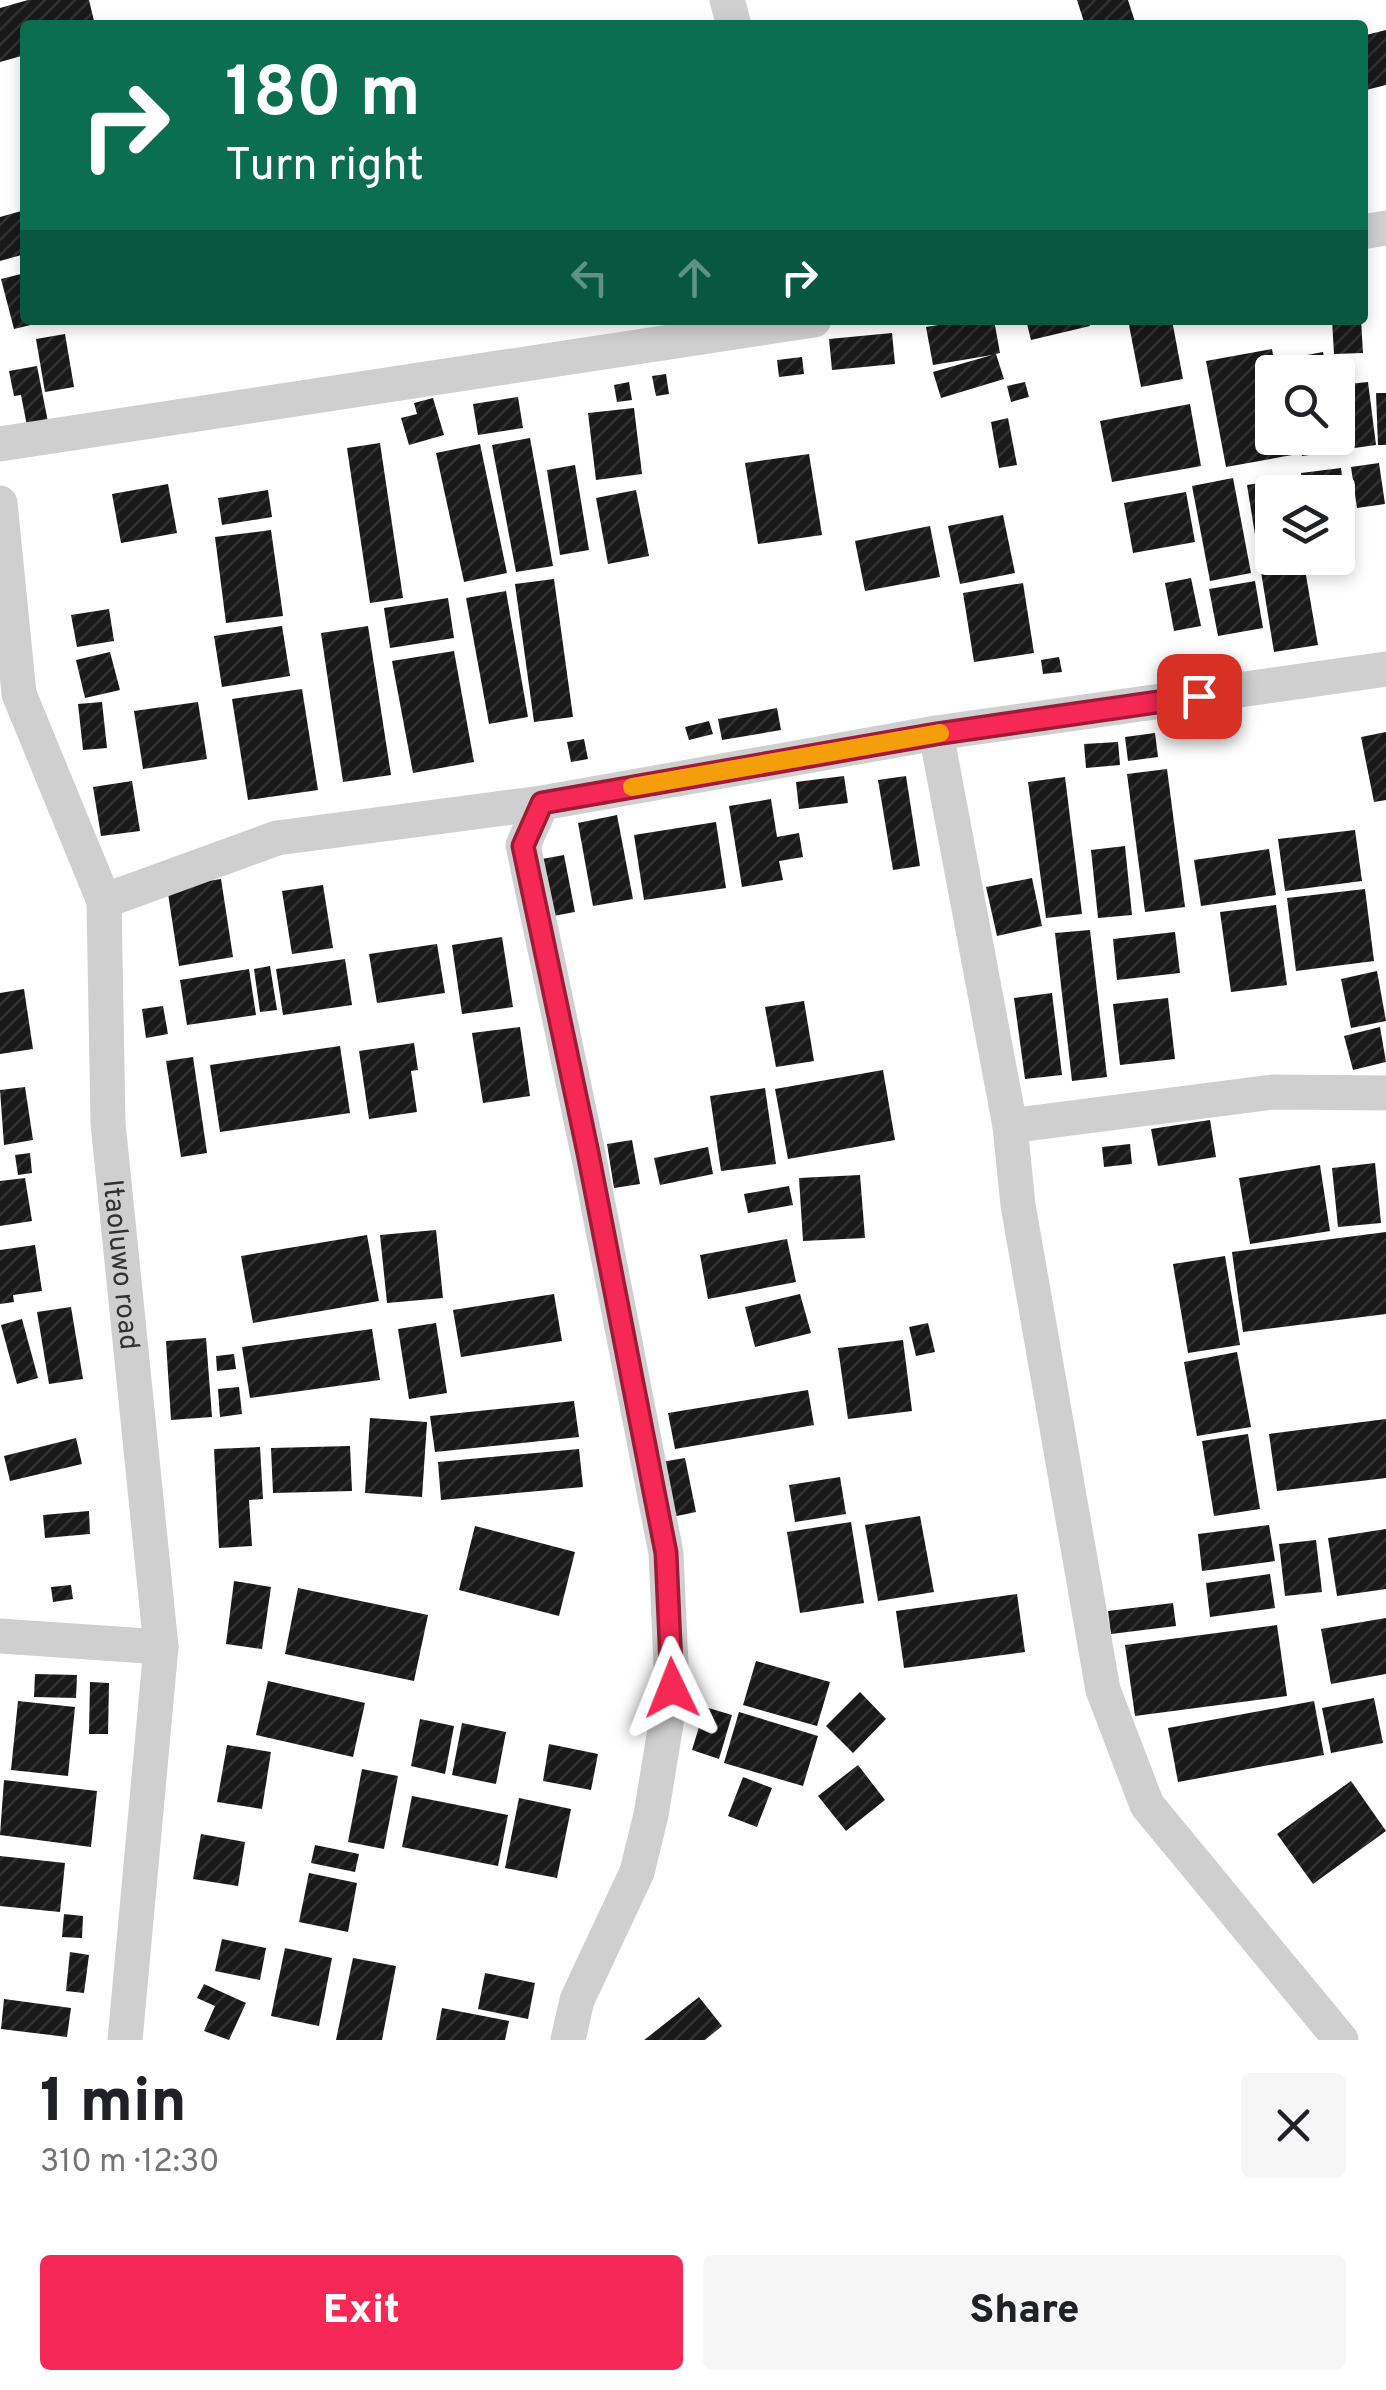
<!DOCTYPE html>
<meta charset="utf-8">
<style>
:root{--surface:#fff;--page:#f6f6f6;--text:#202124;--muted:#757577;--accent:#f62855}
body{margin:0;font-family:Overpass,sans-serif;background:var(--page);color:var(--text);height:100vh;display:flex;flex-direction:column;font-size:38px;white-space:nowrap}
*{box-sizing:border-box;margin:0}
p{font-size:32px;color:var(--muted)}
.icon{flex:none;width:55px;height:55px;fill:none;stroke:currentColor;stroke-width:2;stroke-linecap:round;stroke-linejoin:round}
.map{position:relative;height:2040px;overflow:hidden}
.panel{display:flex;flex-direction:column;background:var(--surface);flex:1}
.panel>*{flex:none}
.banner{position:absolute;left:20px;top:20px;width:1348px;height:305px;border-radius:10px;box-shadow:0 5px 15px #0003;background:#0b6e4f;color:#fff;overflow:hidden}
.fabs{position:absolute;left:1255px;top:355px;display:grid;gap:20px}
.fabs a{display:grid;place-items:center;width:100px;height:100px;border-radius:10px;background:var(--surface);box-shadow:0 5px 15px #0003;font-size:50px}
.pin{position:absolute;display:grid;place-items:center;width:85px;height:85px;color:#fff;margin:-42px;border-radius:20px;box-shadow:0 5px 15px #0006}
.me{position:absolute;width:110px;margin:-55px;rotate:358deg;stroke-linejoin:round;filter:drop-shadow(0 0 8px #0008)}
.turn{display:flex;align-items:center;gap:35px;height:210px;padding:0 40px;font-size:45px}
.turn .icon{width:130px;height:130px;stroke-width:2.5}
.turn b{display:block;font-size:70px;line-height:85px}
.lanes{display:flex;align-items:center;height:95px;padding:0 40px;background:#0003;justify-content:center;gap:50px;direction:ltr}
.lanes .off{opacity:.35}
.round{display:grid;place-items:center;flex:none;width:105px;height:105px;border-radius:10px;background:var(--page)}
.summary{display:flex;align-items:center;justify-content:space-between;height:170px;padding:0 40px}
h1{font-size:60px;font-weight:800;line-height:75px}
.primary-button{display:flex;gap:20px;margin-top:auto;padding:20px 40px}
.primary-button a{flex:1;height:115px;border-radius:10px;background:var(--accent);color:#fff;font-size:40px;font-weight:800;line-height:115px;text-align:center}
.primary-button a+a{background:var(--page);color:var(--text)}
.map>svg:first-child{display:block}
.building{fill:url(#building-hatch)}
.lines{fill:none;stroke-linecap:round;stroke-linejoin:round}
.minor{stroke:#cfcfcf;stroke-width:35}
.route-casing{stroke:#a01a37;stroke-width:25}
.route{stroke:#f62855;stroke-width:18}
.slow{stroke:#f59e0b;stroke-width:18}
.labels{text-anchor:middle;stroke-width:10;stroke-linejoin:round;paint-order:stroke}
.street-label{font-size:28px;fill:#323232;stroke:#fff}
</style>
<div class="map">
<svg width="1386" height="2040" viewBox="0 0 1386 2040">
<defs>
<pattern id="building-hatch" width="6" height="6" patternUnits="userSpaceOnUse" patternTransform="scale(2.5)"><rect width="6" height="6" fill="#191919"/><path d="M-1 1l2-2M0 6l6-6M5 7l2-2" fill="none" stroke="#323232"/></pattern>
</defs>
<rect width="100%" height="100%" fill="#fff"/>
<g class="building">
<polygon points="28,0 89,0 95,25 25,25 25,55 0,62 0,8"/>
<polygon points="1077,0 1128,0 1136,25 1085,25"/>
<polygon points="1386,30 1386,85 1362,91 1362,36"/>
<polygon points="25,210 25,254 0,261 0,217"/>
<polygon points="25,273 25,320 47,321 14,329 1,279"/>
<polygon points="969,320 994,320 1000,353 996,354 1004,379 941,398 933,372 992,355 933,365 926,327"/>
<polygon points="1026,320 1088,320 1090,326 1031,340"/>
<polygon points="1128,320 1172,320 1183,379 1141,387"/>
<polygon points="1332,320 1361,320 1363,353 1334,354"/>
<polygon points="892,333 895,364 832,370 829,339"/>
<polygon points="65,334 74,387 45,392 36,339"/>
<polygon points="1272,349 1276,372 1272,372 1272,438 1289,438 1292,455 1226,467 1206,361"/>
<polygon points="1323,352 1327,372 1294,372 1291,358"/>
<polygon points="802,357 804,374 779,377 777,360"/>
<polygon points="37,366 48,422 27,426 21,395 14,396 9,371"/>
<polygon points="666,374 669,394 656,396 652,376"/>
<polygon points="629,382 632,400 617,402 614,385"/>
<polygon points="1025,382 1029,397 1011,402 1007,386"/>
<polygon points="1368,382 1376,445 1347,449 1339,385"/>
<polygon points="1376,393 1386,393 1386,445 1378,445"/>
<polygon points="518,397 523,428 478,435 473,404"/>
<polygon points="433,398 444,435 409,445 401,418 417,414 414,403"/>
<polygon points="1190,404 1201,466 1112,482 1100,421"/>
<polygon points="634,408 642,474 596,480 588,413"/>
<polygon points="1008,418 1017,465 999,468 991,422"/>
<polygon points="530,438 553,566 516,572 492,445"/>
<polygon points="1299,438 1335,438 1337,451 1302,456"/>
<polygon points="380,443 403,598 370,603 347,448"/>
<polygon points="480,444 507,573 464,582 436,453"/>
<polygon points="809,454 822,535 758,544 745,463"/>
<polygon points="1379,463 1385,504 1357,508 1351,467"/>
<polygon points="575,465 589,550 560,555 547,470"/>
<polygon points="1341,468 1354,566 1314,571 1313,558 1338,558 1338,492 1304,492 1301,473"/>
<polygon points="1233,478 1251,573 1210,581 1192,486"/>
<polygon points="1290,478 1293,492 1272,492 1272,558 1303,558 1318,645 1274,652 1247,485"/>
<polygon points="168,484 177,533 121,543 112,494"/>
<polygon points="268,490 272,517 222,525 218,498"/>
<polygon points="636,490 649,556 608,564 596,498"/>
<polygon points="1186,492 1195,542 1133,553 1124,503"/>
<polygon points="1003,515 1015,573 960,584 948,526"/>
<polygon points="930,526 940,577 865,591 855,541"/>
<polygon points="271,530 283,616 226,623 215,537"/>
<polygon points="1191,578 1201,626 1174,631 1165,583"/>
<polygon points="554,579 573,717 534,722 515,584"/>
<polygon points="1255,581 1263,628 1218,636 1209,589"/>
<polygon points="1023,583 1034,653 974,662 963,593"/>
<polygon points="506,591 528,717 489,724 466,598"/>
<polygon points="448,598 454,638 390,648 384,608"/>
<polygon points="109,609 114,641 77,647 71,615"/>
<polygon points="282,626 290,676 222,687 214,636"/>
<polygon points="368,626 391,775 343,782 321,633"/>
<polygon points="454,651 474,762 413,773 392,661"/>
<polygon points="110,652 120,690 85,698 76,660"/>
<polygon points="1059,657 1062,672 1043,674 1041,660"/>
<polygon points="302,689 318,790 248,800 232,699"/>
<polygon points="102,702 107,748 83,750 78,704"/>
<polygon points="198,702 207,759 143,769 134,711"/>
<polygon points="777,708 781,730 722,740 718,719"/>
<polygon points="709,721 713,734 689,740 685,727"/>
<polygon points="1386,732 1386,800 1374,802 1361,737"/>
<polygon points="1155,733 1158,757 1128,761 1125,737"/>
<polygon points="584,739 588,759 571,762 567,742"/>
<polygon points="1118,742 1120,765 1086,768 1084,744"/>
<polygon points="1167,769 1185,907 1145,912 1127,774"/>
<polygon points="844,776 848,803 799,809 796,782"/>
<polygon points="906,776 920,866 893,870 878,780"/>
<polygon points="1065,777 1082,914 1046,918 1028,782"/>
<polygon points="132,781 140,831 101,836 93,787"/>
<polygon points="771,799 777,837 799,833 803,857 779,861 783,880 742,887 729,806"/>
<polygon points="617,815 633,899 593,906 578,823"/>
<polygon points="716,822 726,888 644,900 634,835"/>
<polygon points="1355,830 1362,881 1285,891 1278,839"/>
<polygon points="1125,846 1132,915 1098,918 1091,850"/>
<polygon points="1269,849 1276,895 1201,906 1194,860"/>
<polygon points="564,855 575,912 553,916 542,859"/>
<polygon points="1032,878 1042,926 997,936 986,887"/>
<polygon points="221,879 233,957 179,966 167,887"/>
<polygon points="323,885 333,948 292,954 282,891"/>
<polygon points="1365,889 1374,961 1296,971 1287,898"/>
<polygon points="1276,905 1287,985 1231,992 1220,912"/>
<polygon points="1090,930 1107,1077 1072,1081 1055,933"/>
<polygon points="1175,932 1180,973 1117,980 1113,939"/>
<polygon points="502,937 513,1007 462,1014 452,945"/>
<polygon points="437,944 445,993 377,1003 369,954"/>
<polygon points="345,959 352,1005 283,1015 276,969"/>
<polygon points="270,966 277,1010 260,1012 254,969"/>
<polygon points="249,969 256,1015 187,1025 180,980"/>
<polygon points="1377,971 1386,1021 1351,1028 1341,979"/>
<polygon points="24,989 33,1049 0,1054 0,993"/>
<polygon points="1052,993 1062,1075 1025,1079 1014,998"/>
<polygon points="1168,998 1175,1059 1120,1065 1113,1004"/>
<polygon points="804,1001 814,1061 776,1067 765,1007"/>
<polygon points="163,1006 168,1034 146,1038 142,1009"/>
<polygon points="520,1027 530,1096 483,1103 472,1033"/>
<polygon points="1380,1027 1386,1062 1353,1070 1344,1036"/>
<polygon points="414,1043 418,1070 411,1071 417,1112 369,1119 359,1051"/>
<polygon points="340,1046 350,1113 220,1132 210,1065"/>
<polygon points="193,1057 207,1153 181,1157 166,1061"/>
<polygon points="883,1070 895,1140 788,1159 775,1089"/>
<polygon points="25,1087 33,1140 4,1145 0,1090"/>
<polygon points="765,1088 776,1164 721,1171 710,1096"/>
<polygon points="1210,1120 1216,1157 1158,1166 1151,1129"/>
<polygon points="632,1140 640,1184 614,1188 607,1144"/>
<polygon points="1130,1144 1132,1164 1104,1167 1102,1147"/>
<polygon points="708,1147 713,1174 660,1185 654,1158"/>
<polygon points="30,1153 32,1173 18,1175 15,1155"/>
<polygon points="1375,1163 1381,1223 1338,1227 1332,1168"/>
<polygon points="1320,1165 1330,1231 1250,1244 1239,1178"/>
<polygon points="860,1175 865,1238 803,1241 799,1178"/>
<polygon points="25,1178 32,1221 0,1226 0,1181"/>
<polygon points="789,1186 793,1205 748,1213 744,1194"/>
<polygon points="436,1230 443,1298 387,1303 380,1235"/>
<polygon points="1386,1232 1386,1314 1243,1332 1232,1252"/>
<polygon points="367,1235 379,1301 253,1323 241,1256"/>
<polygon points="787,1239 796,1282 708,1299 700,1255"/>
<polygon points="35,1245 42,1291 13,1295 14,1302 0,1304 0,1250"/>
<polygon points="1225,1256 1240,1345 1188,1353 1173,1264"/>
<polygon points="554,1294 562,1341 461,1357 453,1310"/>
<polygon points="800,1294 811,1333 755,1347 745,1307"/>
<polygon points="71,1307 83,1379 49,1384 37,1312"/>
<polygon points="22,1319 38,1378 17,1384 1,1325"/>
<polygon points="436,1323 447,1393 409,1399 398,1329"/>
<polygon points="928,1323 935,1352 916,1356 909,1327"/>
<polygon points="372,1329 380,1380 250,1398 242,1347"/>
<polygon points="206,1338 212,1417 171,1420 166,1341"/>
<polygon points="903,1340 912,1411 848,1419 838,1348"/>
<polygon points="1237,1352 1251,1427 1197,1436 1184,1362"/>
<polygon points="234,1354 236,1369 217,1371 216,1356"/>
<polygon points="239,1387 242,1414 220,1417 218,1389"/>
<polygon points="808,1390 814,1425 675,1449 668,1413"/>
<polygon points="574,1401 579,1437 435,1452 430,1416"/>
<polygon points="370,1418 427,1422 422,1497 365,1493"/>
<polygon points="1386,1419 1386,1478 1277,1491 1269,1434"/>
<polygon points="1248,1434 1260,1509 1214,1516 1202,1441"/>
<polygon points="76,1438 82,1464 10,1481 4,1456"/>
<polygon points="350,1446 352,1491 273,1493 271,1448"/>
<polygon points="260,1447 263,1499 249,1500 252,1546 219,1548 214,1449"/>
<polygon points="579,1449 583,1487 441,1500 438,1462"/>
<polygon points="685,1458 696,1512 672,1517 661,1462"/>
<polygon points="840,1477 846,1514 795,1522 789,1485"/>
<polygon points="89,1511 90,1534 45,1538 43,1515"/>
<polygon points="920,1516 934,1592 878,1601 865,1525"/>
<polygon points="851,1522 864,1603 800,1613 787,1532"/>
<polygon points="1269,1525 1275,1561 1202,1571 1198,1534"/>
<polygon points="475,1526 575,1552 559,1616 459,1590"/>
<polygon points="1386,1529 1386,1589 1337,1596 1328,1538"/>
<polygon points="1316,1540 1322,1592 1285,1596 1279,1544"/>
<polygon points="1270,1574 1275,1608 1210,1617 1206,1583"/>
<polygon points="234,1581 271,1587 262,1649 226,1644"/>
<polygon points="71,1585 73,1599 53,1602 51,1587"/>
<polygon points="298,1588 428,1615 414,1681 285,1654"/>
<polygon points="1017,1594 1025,1652 904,1668 896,1611"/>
<polygon points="1173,1603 1176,1626 1111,1634 1108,1611"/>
<polygon points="1386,1618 1386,1674 1331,1684 1321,1629"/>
<polygon points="1277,1625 1287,1696 1135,1716 1125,1645"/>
<polygon points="756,1661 830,1682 817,1726 743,1705"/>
<polygon points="35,1674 77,1675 76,1698 34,1697"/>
<polygon points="268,1681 365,1703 353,1757 256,1735"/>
<polygon points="90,1682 109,1683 108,1734 89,1734"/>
<polygon points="860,1692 886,1719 853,1753 826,1726"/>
<polygon points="1374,1698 1383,1743 1331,1753 1322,1708"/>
<polygon points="18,1701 75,1707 68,1776 11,1770"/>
<polygon points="1314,1701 1324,1755 1178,1782 1168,1728"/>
<polygon points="705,1707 732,1715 719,1759 692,1750"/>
<polygon points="739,1712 818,1736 803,1786 724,1763"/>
<polygon points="420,1719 454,1726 445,1774 411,1766"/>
<polygon points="462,1723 506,1732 496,1784 452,1775"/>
<polygon points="549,1744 598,1754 591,1790 543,1781"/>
<polygon points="227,1745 271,1752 262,1809 217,1802"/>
<polygon points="858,1765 885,1800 846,1831 818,1796"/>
<polygon points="362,1769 398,1776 384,1849 348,1842"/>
<polygon points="743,1777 772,1788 757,1827 728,1816"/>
<polygon points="4,1780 97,1791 91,1847 0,1835"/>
<polygon points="1351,1781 1386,1831 1313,1884 1277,1834"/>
<polygon points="412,1796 508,1815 498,1866 402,1847"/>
<polygon points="519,1798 571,1809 557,1878 505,1868"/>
<polygon points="201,1834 245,1842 238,1886 193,1879"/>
<polygon points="315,1845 359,1854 355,1872 311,1863"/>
<polygon points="0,1856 65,1863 60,1912 0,1906"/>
<polygon points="309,1873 357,1883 348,1932 299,1922"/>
<polygon points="64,1914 83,1916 82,1938 62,1937"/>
<polygon points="222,1939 266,1948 260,1980 215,1971"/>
<polygon points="285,1948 332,1958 319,2026 271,2016"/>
<polygon points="70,1952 89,1955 84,1993 66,1991"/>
<polygon points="353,1958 396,1966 382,2040 336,2040"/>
<polygon points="485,1973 535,1983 528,2019 478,2009"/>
<polygon points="204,1984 246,2003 229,2040 204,2031 215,2006 197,1998"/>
<polygon points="699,1997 722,2026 705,2040 644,2040"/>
<polygon points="4,1999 71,2008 67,2037 1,2029"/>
<polygon points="442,2008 509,2021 505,2040 436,2040"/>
</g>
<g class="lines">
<g class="minor">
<polyline points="727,0 734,25"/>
<polyline points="1362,232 1386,228"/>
<polyline points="0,444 814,320"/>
<path id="s1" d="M 0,503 L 19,694 L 104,901 L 108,1123 L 161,1647 L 125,2040"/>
<polyline points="936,733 1010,1126 1018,1205 1103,1690 1147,1805 1341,2040"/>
<polyline points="542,803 523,845 588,1153 666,1553 672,1687 651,1815 637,1872 577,2000 568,2040"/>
<polyline points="104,901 277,838 542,803 936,733 1386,669"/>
<polyline points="1010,1126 1272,1092 1386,1093"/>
<polyline points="0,1636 161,1647"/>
</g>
</g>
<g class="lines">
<g class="route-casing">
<polyline id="route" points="672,1688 666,1553 588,1153 523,846 542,803 936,734 1199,696"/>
</g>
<use href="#route" class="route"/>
<polyline class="slow" points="632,787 940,733"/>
</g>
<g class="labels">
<g class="street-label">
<text dy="10" stroke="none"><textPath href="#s1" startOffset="780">Itaoluwo road</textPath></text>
</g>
</g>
</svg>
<div class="fabs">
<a><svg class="icon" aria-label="search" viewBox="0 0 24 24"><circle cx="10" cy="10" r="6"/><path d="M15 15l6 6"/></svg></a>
<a><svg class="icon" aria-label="layers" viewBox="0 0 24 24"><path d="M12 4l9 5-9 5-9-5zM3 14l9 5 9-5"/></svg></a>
</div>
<div class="pin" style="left:1199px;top:696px;background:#d93025"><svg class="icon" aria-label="arrive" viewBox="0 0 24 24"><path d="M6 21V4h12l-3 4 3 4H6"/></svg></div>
<svg class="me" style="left:672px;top:1688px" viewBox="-20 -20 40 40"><path d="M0-17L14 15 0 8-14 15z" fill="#f62855" stroke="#fff" stroke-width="4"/></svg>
<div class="banner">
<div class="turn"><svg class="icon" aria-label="right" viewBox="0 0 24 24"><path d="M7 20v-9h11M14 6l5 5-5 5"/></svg><div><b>180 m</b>Turn right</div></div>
<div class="lanes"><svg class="icon off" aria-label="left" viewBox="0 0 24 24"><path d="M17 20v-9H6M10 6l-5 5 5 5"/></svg><svg class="icon off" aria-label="ahead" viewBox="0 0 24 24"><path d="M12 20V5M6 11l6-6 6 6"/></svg><svg class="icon" aria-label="right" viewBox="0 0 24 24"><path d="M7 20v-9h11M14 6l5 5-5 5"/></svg></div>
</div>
</div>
<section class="panel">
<div class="summary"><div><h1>1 min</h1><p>310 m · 12:30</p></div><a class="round"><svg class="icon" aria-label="close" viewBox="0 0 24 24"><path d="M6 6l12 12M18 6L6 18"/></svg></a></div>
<div class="primary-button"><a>Exit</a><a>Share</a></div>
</section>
